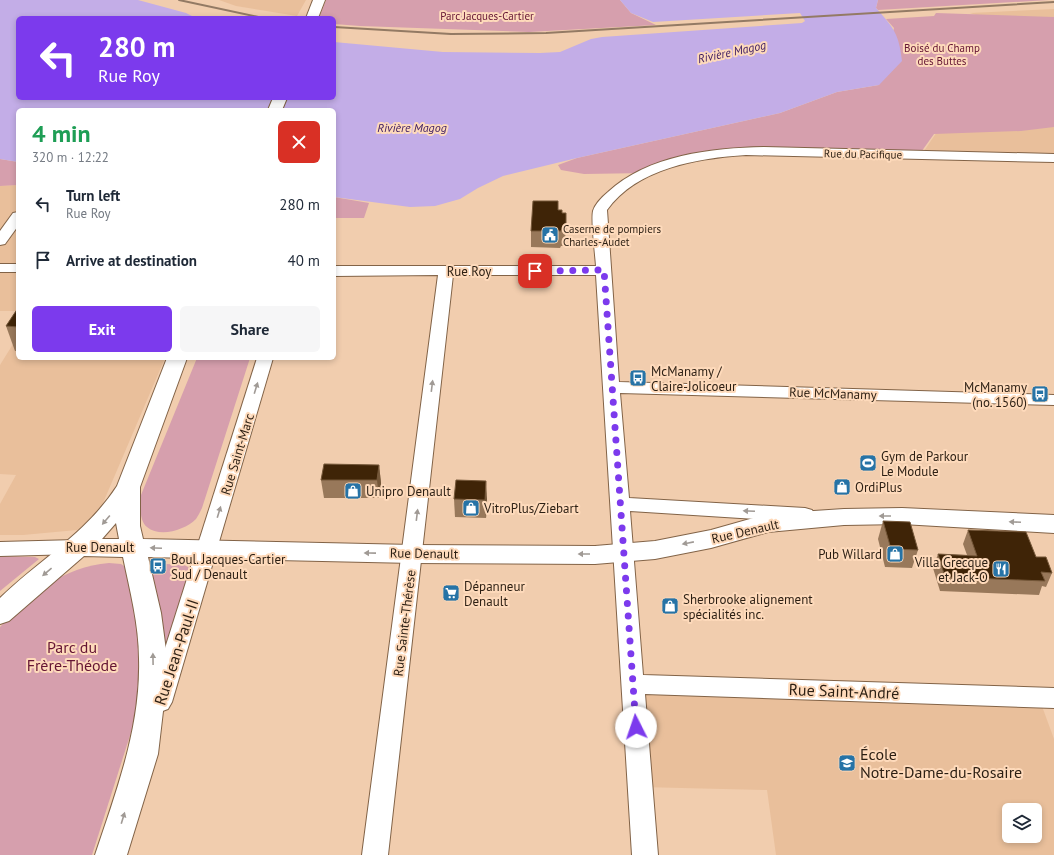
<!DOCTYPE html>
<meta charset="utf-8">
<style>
:root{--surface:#fff;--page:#f6f6f7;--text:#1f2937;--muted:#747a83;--accent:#7c3aed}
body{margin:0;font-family:"PT Sans",sans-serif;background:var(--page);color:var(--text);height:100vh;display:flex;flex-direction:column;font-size:15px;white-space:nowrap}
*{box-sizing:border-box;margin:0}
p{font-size:13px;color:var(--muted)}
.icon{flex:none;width:22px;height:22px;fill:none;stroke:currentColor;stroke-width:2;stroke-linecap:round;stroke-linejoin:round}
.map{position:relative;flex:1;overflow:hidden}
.panel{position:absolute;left:16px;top:108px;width:320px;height:252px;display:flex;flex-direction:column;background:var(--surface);border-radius:6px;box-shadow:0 2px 6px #0003}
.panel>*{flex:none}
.guide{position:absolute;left:16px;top:16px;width:320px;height:84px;border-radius:6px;box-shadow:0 2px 6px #0003;background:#7c3aed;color:#fff;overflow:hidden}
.controls{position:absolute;left:1002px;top:803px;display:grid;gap:8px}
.controls a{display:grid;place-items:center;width:40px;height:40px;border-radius:6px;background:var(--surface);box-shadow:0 2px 6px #0003;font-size:20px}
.pin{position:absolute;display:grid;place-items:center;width:34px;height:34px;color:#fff;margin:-17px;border-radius:8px;box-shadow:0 2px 6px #0006}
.me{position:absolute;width:44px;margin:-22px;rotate:356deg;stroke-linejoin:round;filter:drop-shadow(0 0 3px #0008)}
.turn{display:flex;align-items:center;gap:14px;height:84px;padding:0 16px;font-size:18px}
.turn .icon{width:52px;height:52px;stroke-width:2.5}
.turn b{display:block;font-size:28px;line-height:34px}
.round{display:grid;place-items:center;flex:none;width:42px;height:42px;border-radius:6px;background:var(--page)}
.headline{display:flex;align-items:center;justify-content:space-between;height:68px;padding:0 16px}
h1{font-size:24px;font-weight:700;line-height:30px;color:#1e9e55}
.primary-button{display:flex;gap:8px;margin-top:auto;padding:8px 16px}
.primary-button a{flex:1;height:46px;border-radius:6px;background:var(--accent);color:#fff;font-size:16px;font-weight:700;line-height:46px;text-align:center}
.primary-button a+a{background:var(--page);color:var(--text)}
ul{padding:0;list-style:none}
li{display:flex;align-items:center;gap:12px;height:56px;padding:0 16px}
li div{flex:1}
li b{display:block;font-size:15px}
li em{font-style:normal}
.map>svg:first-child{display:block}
.built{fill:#e9bf9b;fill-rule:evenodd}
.green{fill:#d69fad}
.water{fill:#c3ade7}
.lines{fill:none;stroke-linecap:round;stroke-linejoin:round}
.minor-casing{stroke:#826347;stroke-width:2}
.major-casing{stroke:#826347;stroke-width:2}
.minor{fill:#fff;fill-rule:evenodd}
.major{fill:#fff;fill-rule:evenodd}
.rail{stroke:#937a64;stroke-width:2}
.wall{fill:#98785a}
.shaded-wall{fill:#745739}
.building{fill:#3f2407;stroke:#745739}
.oneway{fill:#a09a95}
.route{stroke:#7c3aed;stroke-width:7;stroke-dasharray:0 12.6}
.labels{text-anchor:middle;stroke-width:4;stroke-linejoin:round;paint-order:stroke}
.far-park-label{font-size:11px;fill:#651534;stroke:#fedabb}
.far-street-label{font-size:11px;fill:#2c1f13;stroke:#fedabb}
.far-poi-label{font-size:11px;fill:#2c1f13;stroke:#fedabb;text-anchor:start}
.far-water-label{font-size:12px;font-style:italic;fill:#3e1d62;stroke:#fedabb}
.street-label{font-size:13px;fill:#2c1f13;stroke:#fedabb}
.poi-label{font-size:13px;fill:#2c1f13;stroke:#fedabb;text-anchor:start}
.near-park-label{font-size:16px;fill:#651534;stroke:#fedabb}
.near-street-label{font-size:16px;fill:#2c1f13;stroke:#fedabb}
.near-poi-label{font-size:16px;fill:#2c1f13;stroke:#fedabb;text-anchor:start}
</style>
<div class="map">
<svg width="1054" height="855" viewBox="0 0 1054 855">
<rect width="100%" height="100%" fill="#f1cdae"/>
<g class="built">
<polygon points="219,0 306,0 297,16 236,6"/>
<polygon points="1054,9 1054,39 970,13"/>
<polygon points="976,74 1054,76 1054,158 922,154"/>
<polygon points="18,185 18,311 0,311 0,186"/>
<polygon points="18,336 18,358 165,358 100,510 97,510 91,520 85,527 77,530 23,535 0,535 0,504 16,475 0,474 0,365"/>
<path d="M 633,684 L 1039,698 L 1054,739 L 1054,855 L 776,855 L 767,790 L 641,787 ZM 1009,810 L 1035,810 L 1035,836 L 1009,836 Z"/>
</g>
<g class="green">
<polygon points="326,0 620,0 631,13 656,25 529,32 360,26 334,24 334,18 319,18"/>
<polygon points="878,0 1049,0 878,10 876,8"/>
<polygon points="936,13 1054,17 1054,127 1021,131 934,134 919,155 715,154 647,173 584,174 561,170 558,165 577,158 780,113 837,92 879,85 894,28 886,19 934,16"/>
<polygon points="0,159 18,162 18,185 0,186"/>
<polygon points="334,197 369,203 364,218 334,218"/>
<path d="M 197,358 L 250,358 L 202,508 C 200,512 198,516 196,519 C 185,530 160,538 147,527 C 139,521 140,504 141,495 Z"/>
<polygon points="0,556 35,557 39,559 0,591"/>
<path d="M 109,563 L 121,564 L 127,568 L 146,654 L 133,726 L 92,855 L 0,855 L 0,627 C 30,594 63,567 109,563 Z"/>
<polygon points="148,563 184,565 190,568 191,574 167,654"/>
</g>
<path class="water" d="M 0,0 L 138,0 L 186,13 L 196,18 L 18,18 L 18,98 L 334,98 L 334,42 L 443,52 L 540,53 L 560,52 L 591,39 L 602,37 L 802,23 L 805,21 L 800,13 L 653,22 L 631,13 L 620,0 L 878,0 L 876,8 C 894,28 899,34 902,61 L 879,85 L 837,92 L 780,113 L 577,158 L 503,176 L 478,188 L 460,199 L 435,206 L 410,207 L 334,197 L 334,110 L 18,110 L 18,162 L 0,159 Z"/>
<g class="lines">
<g class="minor-casing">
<g id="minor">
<path d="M 764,147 L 1054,154 L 1054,162 L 746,155 C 698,158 637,168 607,210 L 619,382 L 1054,395 L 1054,405 L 620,393 L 629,498 L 805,508 L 812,510 L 815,515 L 812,520 L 805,522 L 630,511 L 643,675 L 1054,688 L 1054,708 L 645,694 L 658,855 L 632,855 L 596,275 L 453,275 L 388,855 L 362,855 L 438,275 L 334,276 L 334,266 L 596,266 C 595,253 591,221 593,211 C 595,204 603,196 608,192 C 648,155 712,148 764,147 Z"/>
<polygon points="18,212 18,226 5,244 0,245 0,231 13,213"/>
<rect x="0" y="264" width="18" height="8"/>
<polygon points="257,358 273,358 172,702 168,709 160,712 152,709 148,702"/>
<polygon points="77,540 84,542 87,547 84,552 77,554 0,556 0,542"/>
</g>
</g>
<g class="major-casing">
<g id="major">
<polygon points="313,0 325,0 318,18 306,18"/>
<polygon points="273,98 287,98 282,110 268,110"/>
<path d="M 167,358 L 187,358 L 140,487 L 140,526 L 143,539 L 413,545 L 595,546 L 655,541 L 711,530 L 768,514 L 844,509 L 902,508 L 1054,515 L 1054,533 L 902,524 L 844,525 L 768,532 L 711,548 L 655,559 L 595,564 L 413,563 L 148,557 L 161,613 L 167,658 L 167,677 L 158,754 L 127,855 L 95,855 C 116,792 141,727 139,659 C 139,625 130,591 123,557 L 84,556 L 9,621 L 0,624 L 0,598 C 40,559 85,535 117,486 ZM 116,523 L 119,539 L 102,539 Z"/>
</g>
</g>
<use href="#minor" class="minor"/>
<use href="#major" class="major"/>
<g class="rail">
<polyline points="179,0 263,18"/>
<polyline points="334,27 451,34 546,33 1054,2"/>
</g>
</g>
<g class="wall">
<polygon points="562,213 566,213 565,246 561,246 560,248 531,247 531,231"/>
<polygon points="18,308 18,351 15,351 6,326"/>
<polygon points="66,358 83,358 82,359 67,359"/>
<polygon points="379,465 381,483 379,498 324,498 321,480"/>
<polygon points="454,499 487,499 486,518 455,517"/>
<polygon points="883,521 918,550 912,568 885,567 878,539"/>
<polygon points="968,530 1036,557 1052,573 1046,587 1042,586 1039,595 940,591 933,568 938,554 967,555 963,544"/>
</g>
<g class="shaded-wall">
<polygon points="379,465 381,483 379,498 377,480"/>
<polygon points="486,481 487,499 486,518 485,500"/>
</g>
<g class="building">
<polygon points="533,201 558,201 558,210 562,210 562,213 566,213 566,230 561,230 561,231 531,231"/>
<polygon points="18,308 18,327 6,326"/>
<polygon points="324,464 379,465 377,480 321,480"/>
<polygon points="456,480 486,481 485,500 454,499"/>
<polygon points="883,521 910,522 918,550 891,549"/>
<polygon points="968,530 1026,532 1036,557 1046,557 1052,573 1041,572 1045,581 945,577 938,554 977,556"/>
</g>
<defs><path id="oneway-solid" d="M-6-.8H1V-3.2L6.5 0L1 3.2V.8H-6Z"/></defs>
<g class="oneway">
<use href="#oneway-solid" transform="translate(432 386) rotate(-83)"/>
<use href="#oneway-solid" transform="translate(256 388) rotate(-73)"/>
<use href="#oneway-solid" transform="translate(749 511) rotate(-177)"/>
<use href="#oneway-solid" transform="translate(219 512) rotate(-73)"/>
<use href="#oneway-solid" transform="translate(417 515) rotate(-83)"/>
<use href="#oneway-solid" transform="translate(885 516) rotate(-180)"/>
<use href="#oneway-solid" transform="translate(106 520) rotate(130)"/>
<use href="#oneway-solid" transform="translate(1015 522) rotate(-177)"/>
<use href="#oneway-solid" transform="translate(688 543) rotate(169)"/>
<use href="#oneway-solid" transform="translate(156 548) rotate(-178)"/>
<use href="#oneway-solid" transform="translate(370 553) rotate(-179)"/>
<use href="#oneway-solid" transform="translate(584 554) rotate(-180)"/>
<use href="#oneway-solid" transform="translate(47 572) rotate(140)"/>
<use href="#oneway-solid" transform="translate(153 659) rotate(-91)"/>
<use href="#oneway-solid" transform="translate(123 818) rotate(-73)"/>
</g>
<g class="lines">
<polyline class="route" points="535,271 604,270 636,727"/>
</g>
<defs>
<g id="civic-square" transform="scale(0.9)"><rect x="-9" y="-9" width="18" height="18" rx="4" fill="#2673a6" stroke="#fedabb"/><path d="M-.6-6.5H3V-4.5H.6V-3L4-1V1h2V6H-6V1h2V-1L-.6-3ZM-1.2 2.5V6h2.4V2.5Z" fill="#fff"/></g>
<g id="bus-square" transform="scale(0.9)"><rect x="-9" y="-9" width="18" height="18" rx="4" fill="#2673a6" stroke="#fedabb"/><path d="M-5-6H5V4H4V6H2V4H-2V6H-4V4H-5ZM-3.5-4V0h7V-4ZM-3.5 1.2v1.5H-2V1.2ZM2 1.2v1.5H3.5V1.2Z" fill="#fff"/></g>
<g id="stadium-square" transform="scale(0.9)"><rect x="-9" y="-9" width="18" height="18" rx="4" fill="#2673a6" stroke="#fedabb"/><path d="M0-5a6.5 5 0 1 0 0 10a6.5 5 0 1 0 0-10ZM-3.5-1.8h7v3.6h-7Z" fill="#fff"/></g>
<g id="shop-square" transform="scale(0.9)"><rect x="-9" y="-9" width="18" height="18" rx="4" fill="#2673a6" stroke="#fedabb"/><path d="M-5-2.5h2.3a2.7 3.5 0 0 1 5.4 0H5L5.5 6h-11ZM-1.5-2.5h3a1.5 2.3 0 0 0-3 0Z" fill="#fff"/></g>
<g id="restaurant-square" transform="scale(0.9)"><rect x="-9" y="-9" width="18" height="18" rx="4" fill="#2673a6" stroke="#fedabb"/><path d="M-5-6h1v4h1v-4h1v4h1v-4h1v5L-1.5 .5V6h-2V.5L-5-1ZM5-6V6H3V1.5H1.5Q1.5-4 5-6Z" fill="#fff"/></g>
<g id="supermarket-square" transform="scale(0.9)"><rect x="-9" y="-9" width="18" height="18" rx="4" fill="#2673a6" stroke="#fedabb"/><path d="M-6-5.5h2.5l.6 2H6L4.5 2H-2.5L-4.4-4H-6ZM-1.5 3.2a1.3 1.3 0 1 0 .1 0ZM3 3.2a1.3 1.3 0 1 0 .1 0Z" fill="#fff"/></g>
<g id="school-square" transform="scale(0.9)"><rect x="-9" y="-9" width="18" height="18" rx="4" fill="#2673a6" stroke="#fedabb"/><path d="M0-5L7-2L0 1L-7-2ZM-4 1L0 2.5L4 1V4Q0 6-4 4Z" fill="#fff"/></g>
</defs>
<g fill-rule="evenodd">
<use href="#civic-square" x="550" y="235"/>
<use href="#bus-square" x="638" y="378"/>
<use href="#bus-square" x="1040" y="394"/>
<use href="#stadium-square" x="868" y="463"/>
<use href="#shop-square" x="842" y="487"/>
<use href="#shop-square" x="353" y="491"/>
<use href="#shop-square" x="471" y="508"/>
<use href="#shop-square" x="895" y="554"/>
<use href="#bus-square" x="158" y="566"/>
<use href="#restaurant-square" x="1001" y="569"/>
<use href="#supermarket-square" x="451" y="593"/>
<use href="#shop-square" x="670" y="606"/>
<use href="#school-square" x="847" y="763"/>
</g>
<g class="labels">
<g class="far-park-label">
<text x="487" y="20">Parc Jacques-Cartier</text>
<text x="942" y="52">Boisé du Champ<tspan x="942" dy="13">des Buttes</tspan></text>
</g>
<g class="far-street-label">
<text transform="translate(863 154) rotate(1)" y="4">Rue du Pacifique</text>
</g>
<g class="far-poi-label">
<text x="563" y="233">Caserne de pompiers<tspan x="563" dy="13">Charles-Audet</tspan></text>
</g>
<g class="far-water-label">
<text transform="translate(732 52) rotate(-12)" y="4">Rivière Magog</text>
<text x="412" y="132">Rivière Magog</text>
</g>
<g class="street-label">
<text x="469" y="276">Rue Roy</text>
<text transform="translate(833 393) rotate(2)" y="5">Rue McManamy</text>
<text transform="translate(237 454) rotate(-73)" y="5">Rue Saint-Marc</text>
<text transform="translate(745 531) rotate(-13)" y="5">Rue Denault</text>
<text x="100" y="552">Rue Denault</text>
<text transform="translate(424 553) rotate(1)" y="5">Rue Denault</text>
<text transform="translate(404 623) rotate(-83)" y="5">Rue Sainte-Thérèse</text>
</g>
<g class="poi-label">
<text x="651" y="376">McManamy /<tspan x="651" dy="15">Claire-Jolicoeur</tspan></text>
<text x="1027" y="392" text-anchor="end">McManamy<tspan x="1027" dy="15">(no. 1560)</tspan></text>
<text x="881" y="461">Gym de Parkour<tspan x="881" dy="15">Le Module</tspan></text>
<text x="855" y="492">OrdiPlus</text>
<text x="366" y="496">Unipro Denault</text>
<text x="484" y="513">VitroPlus/Ziebart</text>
<text x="882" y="559" text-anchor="end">Pub Willard</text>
<text x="171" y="564">Boul. Jacques-Cartier<tspan x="171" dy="15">Sud / Denault</tspan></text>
<text x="988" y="567" text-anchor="end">Villa Grecque<tspan x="988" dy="15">et Jack-O</tspan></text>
<text x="464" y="591">Dépanneur<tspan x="464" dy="15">Denault</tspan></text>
<text x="683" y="604">Sherbrooke alignement<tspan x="683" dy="15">spécialités inc.</tspan></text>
</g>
<g class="near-park-label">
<text x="72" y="653">Parc du<tspan x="72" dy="18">Frère-Théode</tspan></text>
</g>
<g class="near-street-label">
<text transform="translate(176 652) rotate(-72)" y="6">Rue Jean-Paul-II</text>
<text transform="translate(844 691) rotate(2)" y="6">Rue Saint-André</text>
</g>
<g class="near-poi-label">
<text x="860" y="760">École<tspan x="860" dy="18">Notre-Dame-du-Rosaire</tspan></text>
</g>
</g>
</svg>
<div class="controls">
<a><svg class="icon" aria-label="layers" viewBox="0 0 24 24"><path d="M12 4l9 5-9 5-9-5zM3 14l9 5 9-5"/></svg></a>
</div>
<div class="pin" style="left:535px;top:271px;background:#d93025"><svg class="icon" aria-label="arrive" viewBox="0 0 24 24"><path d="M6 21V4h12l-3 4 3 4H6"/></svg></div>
<svg class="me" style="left:636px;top:727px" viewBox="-20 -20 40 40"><circle r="19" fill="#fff"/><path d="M0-13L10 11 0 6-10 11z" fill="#7c3aed"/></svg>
<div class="guide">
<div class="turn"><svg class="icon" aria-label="left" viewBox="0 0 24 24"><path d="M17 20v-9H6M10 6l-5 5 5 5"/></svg><div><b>280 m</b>Rue Roy</div></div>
</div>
<section class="panel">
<div class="headline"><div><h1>4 min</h1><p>320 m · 12:22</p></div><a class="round" style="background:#d93025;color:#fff"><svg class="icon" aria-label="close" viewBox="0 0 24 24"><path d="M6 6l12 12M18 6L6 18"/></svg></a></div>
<ul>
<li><svg class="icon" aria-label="left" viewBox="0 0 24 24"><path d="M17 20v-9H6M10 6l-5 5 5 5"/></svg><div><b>Turn left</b><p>Rue Roy</p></div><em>280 m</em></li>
<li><svg class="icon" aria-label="arrive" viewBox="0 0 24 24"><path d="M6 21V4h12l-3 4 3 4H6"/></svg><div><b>Arrive at destination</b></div><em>40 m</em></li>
</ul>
<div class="primary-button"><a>Exit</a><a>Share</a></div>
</section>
</div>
